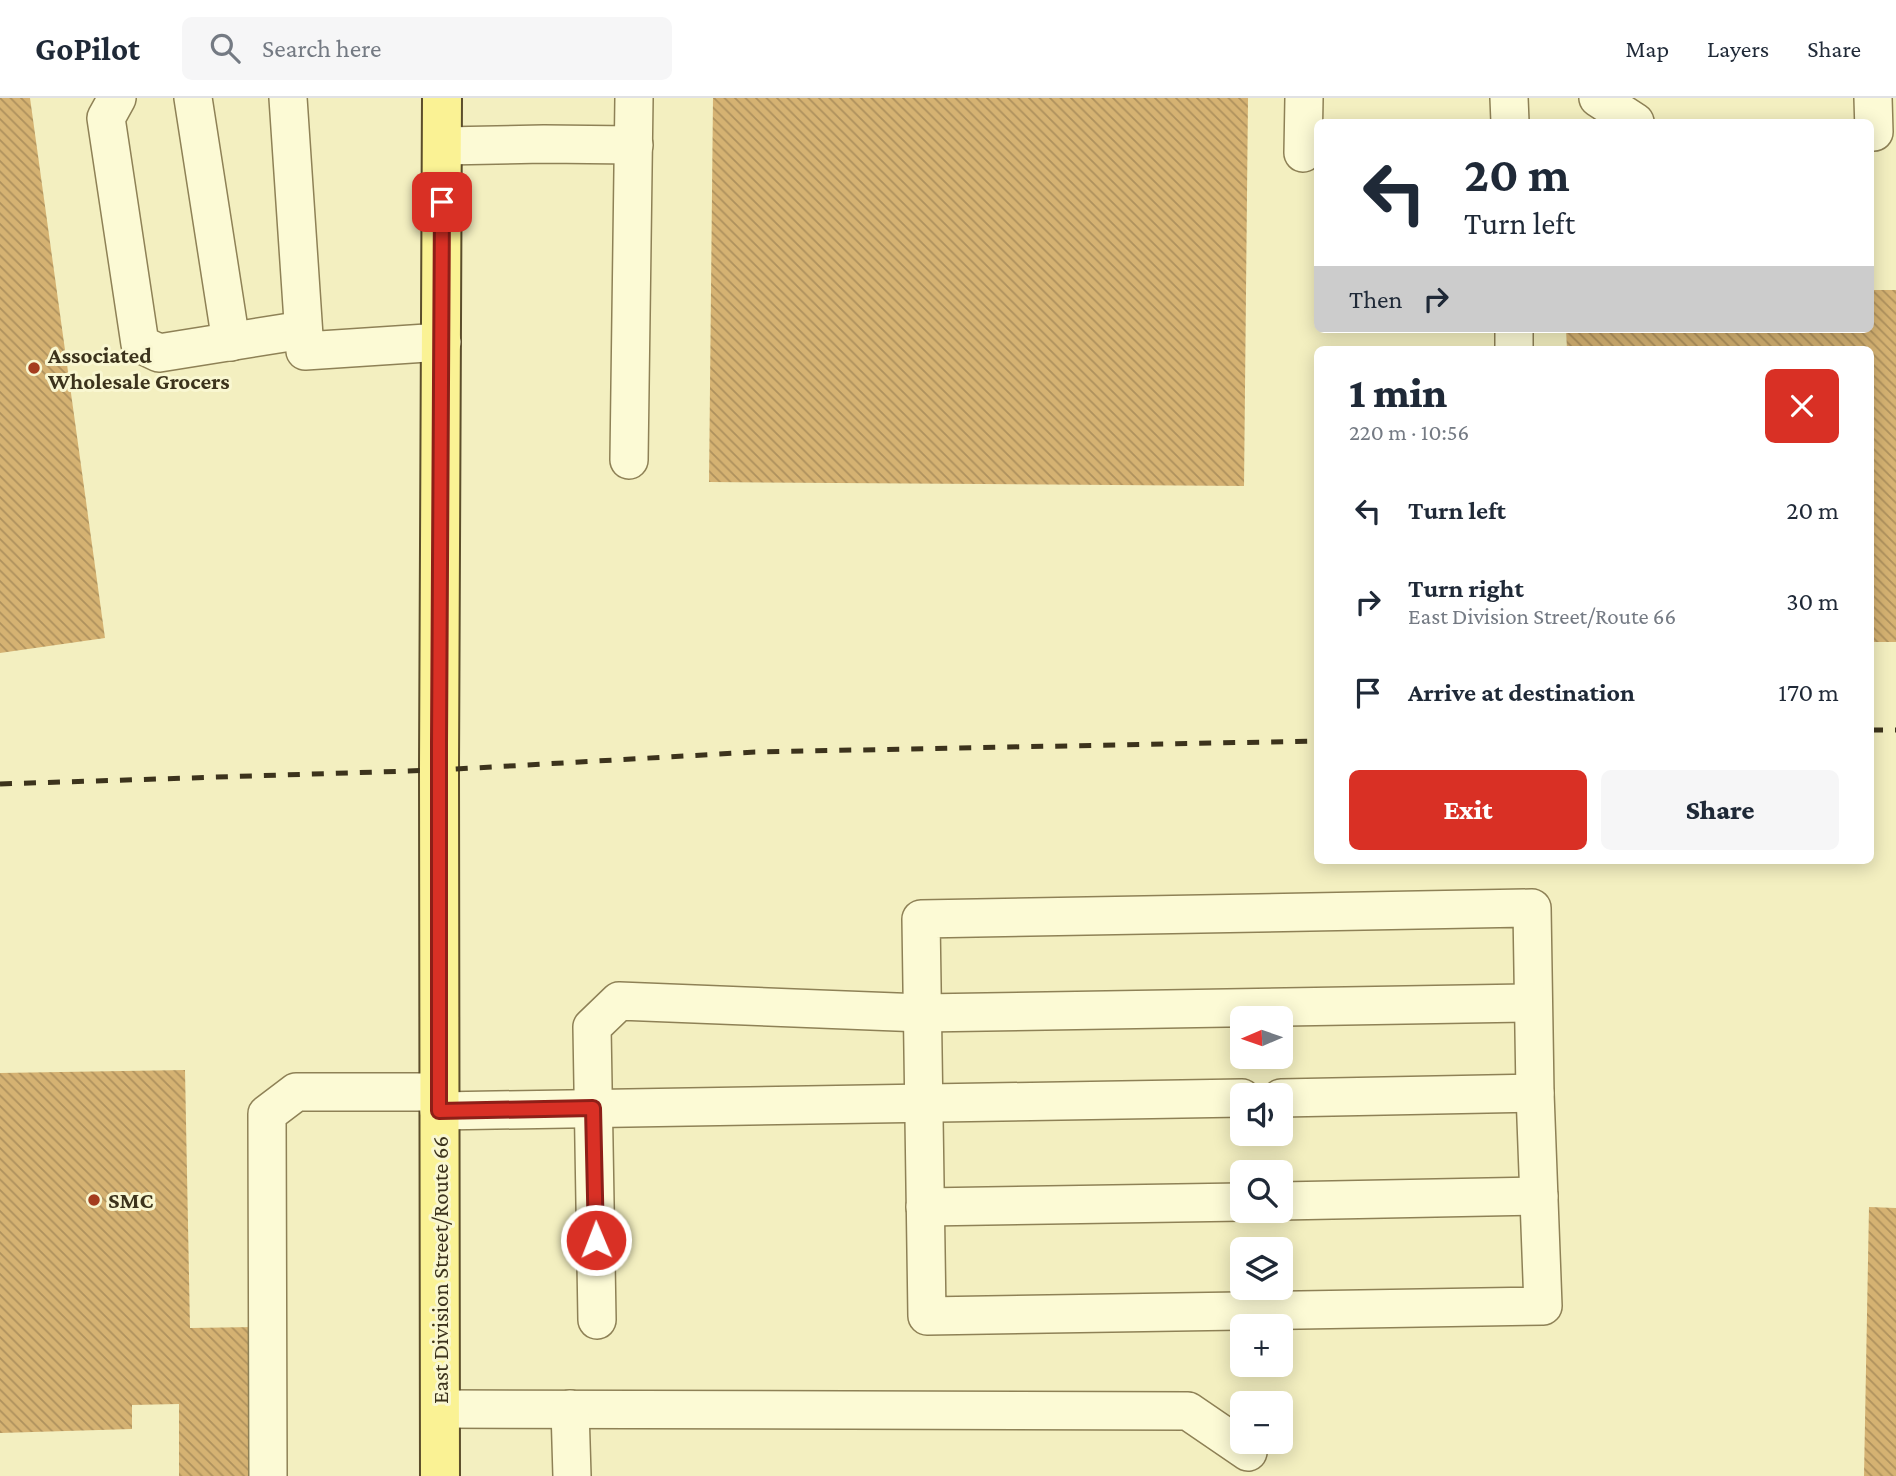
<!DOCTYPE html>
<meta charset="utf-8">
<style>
:root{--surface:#fff;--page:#f6f6f7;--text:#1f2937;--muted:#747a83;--line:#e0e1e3;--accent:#d93025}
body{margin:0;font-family:"Crimson Pro",serif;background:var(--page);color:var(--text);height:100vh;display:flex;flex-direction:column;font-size:26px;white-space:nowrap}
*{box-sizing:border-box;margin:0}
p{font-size:23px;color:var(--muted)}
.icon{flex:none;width:38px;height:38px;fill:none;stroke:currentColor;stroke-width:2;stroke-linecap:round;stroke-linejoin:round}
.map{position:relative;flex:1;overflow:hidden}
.side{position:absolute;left:1314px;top:248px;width:560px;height:518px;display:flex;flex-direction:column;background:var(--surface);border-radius:10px;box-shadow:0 4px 18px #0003}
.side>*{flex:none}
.banner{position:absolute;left:1314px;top:21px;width:560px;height:214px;border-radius:10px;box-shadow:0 4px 18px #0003;background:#fff;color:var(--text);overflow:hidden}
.needle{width:46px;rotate:268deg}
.buttons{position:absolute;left:1230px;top:908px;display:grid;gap:14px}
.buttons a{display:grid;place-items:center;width:63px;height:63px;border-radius:10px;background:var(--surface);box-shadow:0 4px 18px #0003;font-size:35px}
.pin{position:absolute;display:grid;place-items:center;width:60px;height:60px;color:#fff;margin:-30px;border-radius:14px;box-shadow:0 4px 10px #0006}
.me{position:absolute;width:77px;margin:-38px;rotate:359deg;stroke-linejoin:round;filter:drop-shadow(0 0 5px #0008)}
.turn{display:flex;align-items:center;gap:24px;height:147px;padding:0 35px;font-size:32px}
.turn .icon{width:91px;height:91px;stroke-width:2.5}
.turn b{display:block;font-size:49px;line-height:60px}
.then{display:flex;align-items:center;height:66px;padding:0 35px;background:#0003;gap:14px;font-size:26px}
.round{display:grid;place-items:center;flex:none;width:74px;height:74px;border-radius:10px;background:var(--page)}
.overview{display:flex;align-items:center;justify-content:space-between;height:119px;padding:0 35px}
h1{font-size:42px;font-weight:800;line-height:52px}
.action{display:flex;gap:14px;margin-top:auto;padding:14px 35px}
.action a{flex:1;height:80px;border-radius:10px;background:var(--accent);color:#fff;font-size:28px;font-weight:800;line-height:80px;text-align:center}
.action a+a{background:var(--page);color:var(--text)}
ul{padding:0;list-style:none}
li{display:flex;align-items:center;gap:21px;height:91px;padding:0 35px}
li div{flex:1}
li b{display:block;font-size:26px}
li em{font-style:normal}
header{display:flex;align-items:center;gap:42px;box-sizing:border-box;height:98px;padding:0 35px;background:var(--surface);border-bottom:2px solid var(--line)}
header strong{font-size:33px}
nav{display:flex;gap:38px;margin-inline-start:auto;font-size:24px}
.search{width:490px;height:63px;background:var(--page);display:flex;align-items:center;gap:18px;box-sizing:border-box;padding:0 24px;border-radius:10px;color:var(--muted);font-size:26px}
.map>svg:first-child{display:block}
.building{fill:url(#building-back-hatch)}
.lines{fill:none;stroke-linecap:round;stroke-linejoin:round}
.minor-casing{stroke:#8e8156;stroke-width:40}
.major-casing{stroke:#5b4d2b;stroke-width:42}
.minor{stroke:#fcfad5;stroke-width:37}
.major{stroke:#faf294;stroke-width:38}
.rail{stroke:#3c331c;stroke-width:5;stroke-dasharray:12 12;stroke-linecap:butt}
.route-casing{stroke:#8d1f18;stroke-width:18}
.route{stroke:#d93025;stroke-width:12}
.poi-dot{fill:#a43d1f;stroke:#f9f7d1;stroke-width:2.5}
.labels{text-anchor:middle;stroke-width:6;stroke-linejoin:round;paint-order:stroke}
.poi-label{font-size:23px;font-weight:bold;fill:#3c331c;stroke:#f9f7d1;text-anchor:start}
.street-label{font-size:23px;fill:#3c331c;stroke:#f9f7d1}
</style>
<header>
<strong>GoPilot</strong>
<div class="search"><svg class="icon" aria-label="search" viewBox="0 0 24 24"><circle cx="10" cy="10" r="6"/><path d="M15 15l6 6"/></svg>Search here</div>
<nav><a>Map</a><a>Layers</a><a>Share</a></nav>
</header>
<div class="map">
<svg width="1896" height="1378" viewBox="0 0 1896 1378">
<defs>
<pattern id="building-back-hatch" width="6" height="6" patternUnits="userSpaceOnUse" patternTransform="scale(1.75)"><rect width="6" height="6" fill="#d5b272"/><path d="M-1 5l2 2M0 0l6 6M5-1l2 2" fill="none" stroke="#ae915d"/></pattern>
</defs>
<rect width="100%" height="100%" fill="#f3efc0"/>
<g class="building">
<polygon points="0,0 30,0 105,540 0,555"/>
<polygon points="713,0 1248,0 1244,388 709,384"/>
<polygon points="1871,192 1896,192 1896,544 1871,544 1871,252 1567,252 1566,231 1871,231"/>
<polygon points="185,972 190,1230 264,1229 265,1378 179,1378 179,1306 132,1307 132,1331 0,1335 0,975"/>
<polygon points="1869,1109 1896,1110 1896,1378 1864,1378"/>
</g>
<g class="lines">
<g class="minor-casing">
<g id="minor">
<polyline points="117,0 106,20 140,246 159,255 303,232"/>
<polyline points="193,0 231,244"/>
<polyline points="288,0 305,253 442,244"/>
<polyline points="1509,0 1510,24"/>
<polyline points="1598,0 1635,24"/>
<polyline points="1871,34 1874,34 1873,0"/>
<polyline points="443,48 544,46 634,47"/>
<polyline points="1303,55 1304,0"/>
<polyline points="1514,231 1514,252"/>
<polyline points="629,362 634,0"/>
<polygon points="1532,810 1535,995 1543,1208 927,1218 921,821"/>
<polyline points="1281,1000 1535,995"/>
<polyline points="439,1013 1242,1000"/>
<polyline points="1281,1103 1539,1098"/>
<polyline points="925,1109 1242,1104"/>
<polyline points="597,1222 592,929 619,903 922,915 1533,905"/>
<polyline points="441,1311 1188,1313 1248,1354"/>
<polyline points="570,1311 572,1378"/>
<polyline points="268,1378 267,1016 296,994 438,994"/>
</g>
</g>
<g class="major-casing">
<polyline id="major" points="440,1378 439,672 442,0"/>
</g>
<use href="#minor" class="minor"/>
<use href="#major" class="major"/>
<g class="rail">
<polyline points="1871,632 1896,632"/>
<polyline points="0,686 439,672 755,654 1318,643"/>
</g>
</g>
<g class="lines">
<g class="route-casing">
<polyline id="route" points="442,104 439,646 439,1013 593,1010 596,1142"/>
</g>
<use href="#route" class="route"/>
</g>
<g class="poi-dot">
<circle cx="34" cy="270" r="7"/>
<circle cx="94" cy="1102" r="7"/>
</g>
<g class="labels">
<g class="poi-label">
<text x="48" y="265">Associated<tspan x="48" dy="26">Wholesale Grocers</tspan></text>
<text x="108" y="1110">SMC</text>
</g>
<g class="street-label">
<text transform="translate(440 1172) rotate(-90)" y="8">East Division Street/Route 66</text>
</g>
</g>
</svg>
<div class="buttons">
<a><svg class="needle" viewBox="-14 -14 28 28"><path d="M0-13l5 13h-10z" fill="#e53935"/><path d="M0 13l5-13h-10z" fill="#747a83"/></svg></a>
<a><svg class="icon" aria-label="sound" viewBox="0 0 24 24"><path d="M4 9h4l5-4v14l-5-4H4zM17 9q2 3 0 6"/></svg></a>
<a><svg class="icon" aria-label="search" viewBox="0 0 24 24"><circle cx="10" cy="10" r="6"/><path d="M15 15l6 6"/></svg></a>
<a><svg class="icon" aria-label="layers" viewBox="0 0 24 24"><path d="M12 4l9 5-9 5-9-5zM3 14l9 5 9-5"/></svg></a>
<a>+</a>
<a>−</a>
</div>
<div class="pin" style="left:442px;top:104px;background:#d93025"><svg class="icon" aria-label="arrive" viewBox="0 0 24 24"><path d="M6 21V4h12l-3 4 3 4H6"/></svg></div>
<svg class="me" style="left:596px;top:1142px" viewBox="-20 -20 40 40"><circle r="17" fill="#d93025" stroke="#fff" stroke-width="3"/><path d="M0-11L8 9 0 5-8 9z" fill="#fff"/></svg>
<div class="banner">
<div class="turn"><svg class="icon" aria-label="left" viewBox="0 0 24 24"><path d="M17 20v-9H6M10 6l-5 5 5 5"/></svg><div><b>20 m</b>Turn left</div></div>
<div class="then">Then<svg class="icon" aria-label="right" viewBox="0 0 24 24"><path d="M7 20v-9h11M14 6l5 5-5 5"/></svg></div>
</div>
<section class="side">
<div class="overview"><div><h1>1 min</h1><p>220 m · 10:56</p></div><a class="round" style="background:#d93025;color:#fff"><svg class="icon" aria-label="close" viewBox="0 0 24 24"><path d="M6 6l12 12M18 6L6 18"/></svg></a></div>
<ul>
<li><svg class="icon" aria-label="left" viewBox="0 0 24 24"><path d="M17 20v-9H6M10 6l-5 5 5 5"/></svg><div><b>Turn left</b></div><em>20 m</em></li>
<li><svg class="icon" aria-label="right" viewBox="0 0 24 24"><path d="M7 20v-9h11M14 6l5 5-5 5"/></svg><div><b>Turn right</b><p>East Division Street/Route 66</p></div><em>30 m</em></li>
<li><svg class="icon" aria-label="arrive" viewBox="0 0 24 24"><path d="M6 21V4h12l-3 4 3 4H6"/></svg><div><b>Arrive at destination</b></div><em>170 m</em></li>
</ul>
<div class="action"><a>Exit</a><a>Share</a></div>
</section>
</div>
